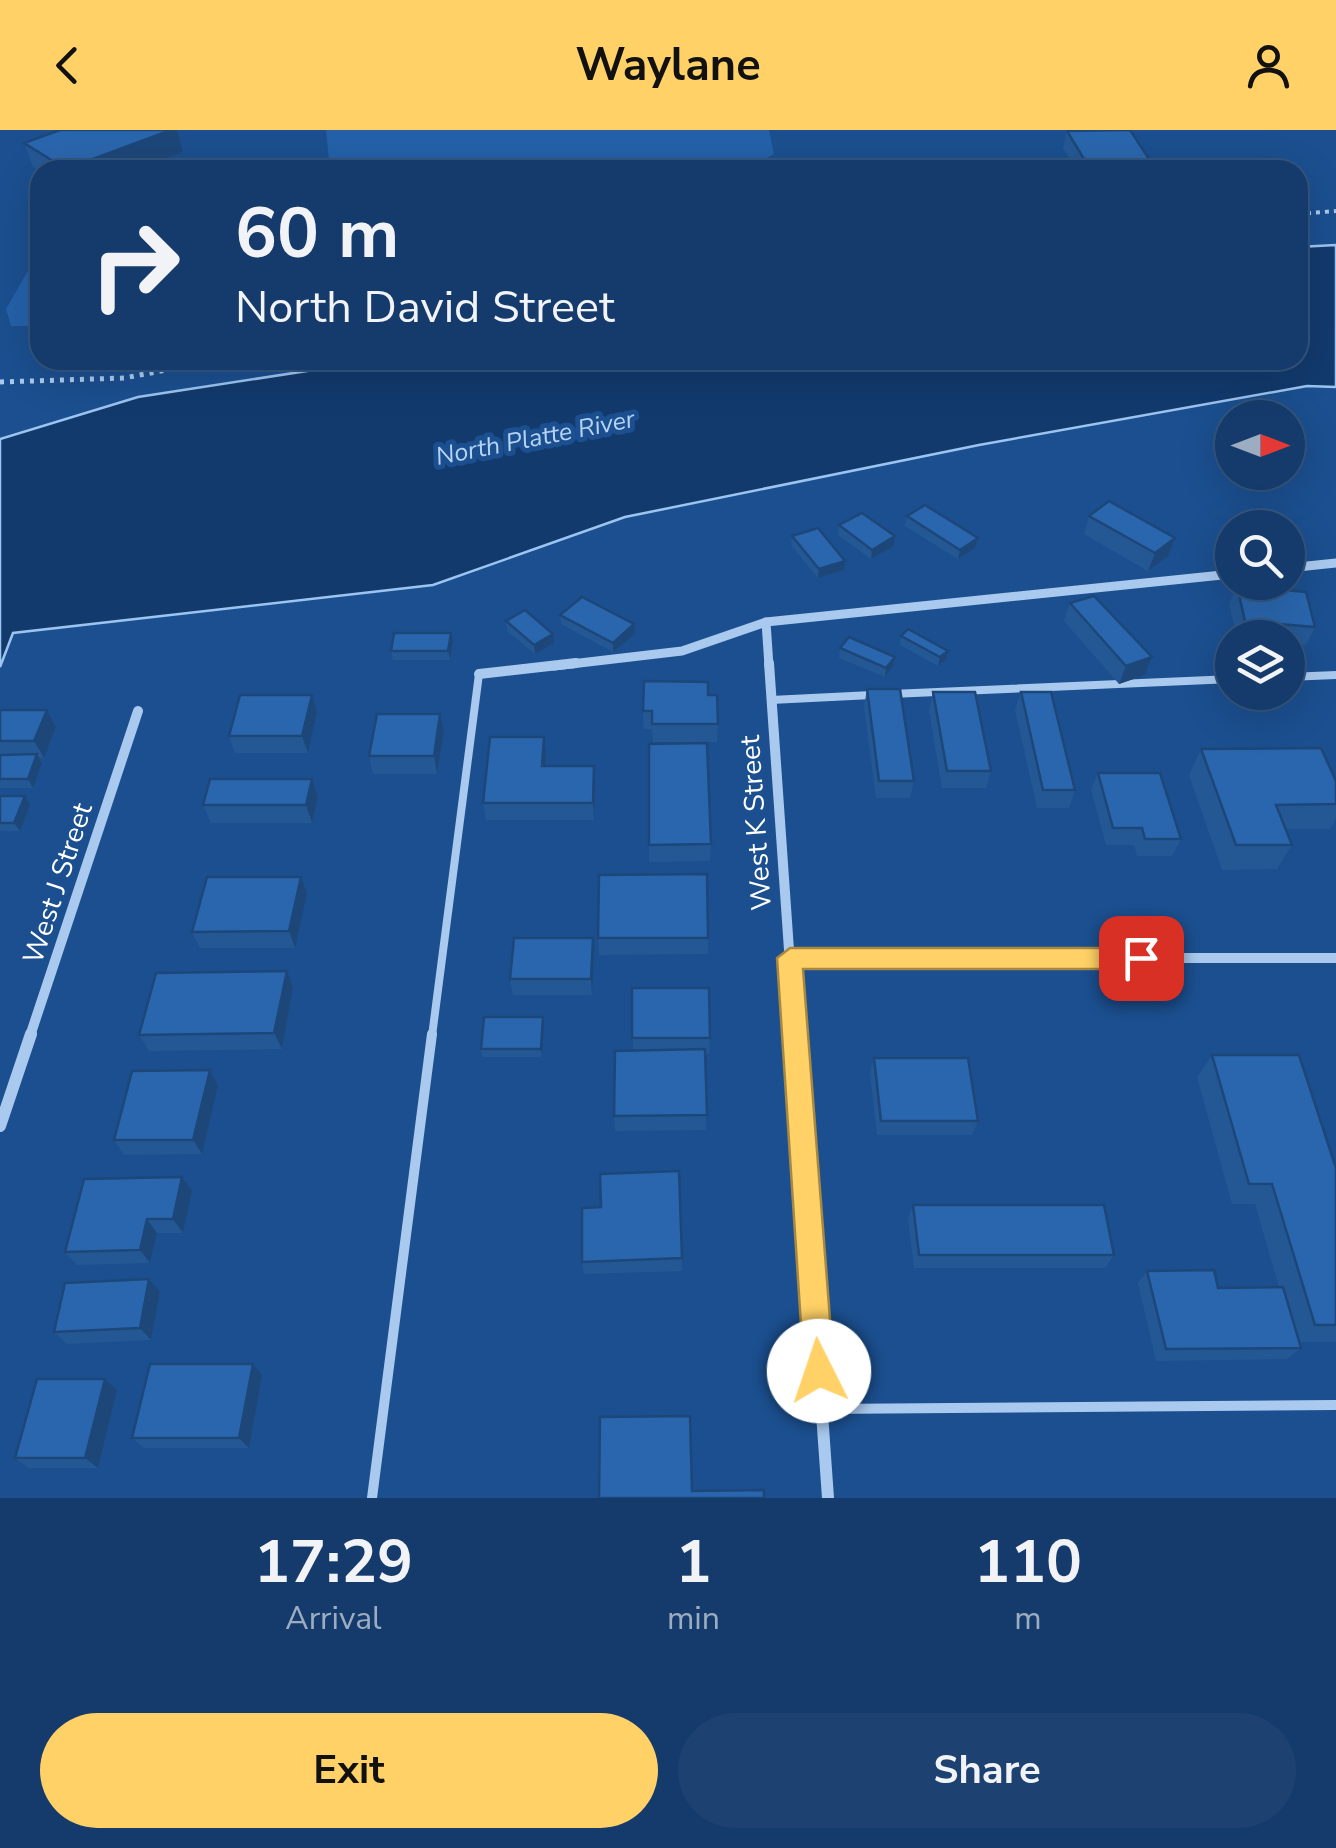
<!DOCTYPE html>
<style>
:root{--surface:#143b6b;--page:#1d4271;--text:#f1f3f6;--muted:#9dadc1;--line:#33557e;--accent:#ffd166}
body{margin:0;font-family:"Nunito Sans",sans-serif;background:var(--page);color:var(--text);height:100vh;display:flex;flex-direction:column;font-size:38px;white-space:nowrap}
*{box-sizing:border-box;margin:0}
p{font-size:32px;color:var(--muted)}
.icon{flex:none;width:55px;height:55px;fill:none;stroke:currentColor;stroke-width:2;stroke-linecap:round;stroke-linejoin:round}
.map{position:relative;height:1368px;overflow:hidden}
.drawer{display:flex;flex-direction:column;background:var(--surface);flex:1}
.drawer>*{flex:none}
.top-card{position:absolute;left:30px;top:30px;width:1278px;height:210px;border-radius:30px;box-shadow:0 10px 40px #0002,0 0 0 2px var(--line);background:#143b6b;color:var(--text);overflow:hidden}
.needle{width:65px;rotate:90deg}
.tools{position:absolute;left:1215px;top:270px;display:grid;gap:20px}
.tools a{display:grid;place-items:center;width:90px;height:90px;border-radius:50%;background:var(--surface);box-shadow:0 10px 40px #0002,0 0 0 2px var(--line);font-size:50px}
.pin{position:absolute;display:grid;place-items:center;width:85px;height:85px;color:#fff;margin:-42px;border-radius:20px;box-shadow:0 5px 15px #0006}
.me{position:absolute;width:110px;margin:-55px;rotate:356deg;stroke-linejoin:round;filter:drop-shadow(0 0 8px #0008)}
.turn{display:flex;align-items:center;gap:35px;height:210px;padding:0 40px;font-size:45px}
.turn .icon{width:130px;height:130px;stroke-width:2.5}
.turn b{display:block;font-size:70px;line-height:85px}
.eta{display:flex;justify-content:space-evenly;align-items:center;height:170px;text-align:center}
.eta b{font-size:60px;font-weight:700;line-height:70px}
.button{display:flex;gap:20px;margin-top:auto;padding:20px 40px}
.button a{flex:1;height:115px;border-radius:60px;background:var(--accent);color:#111;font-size:40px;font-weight:700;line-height:115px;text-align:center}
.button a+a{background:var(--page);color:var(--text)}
header{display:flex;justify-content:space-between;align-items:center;height:130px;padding:0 40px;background:var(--accent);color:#111;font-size:45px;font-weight:700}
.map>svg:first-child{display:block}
.green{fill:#2461a8}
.water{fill:#123a6d;stroke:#9cc4f0;stroke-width:2.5}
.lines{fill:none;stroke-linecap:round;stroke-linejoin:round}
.path-far1{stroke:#a9c9ee;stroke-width:4;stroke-dasharray:4 5;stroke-linecap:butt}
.path{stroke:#a9c9ee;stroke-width:5;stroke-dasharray:4 6;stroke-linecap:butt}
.service-far1{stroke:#a9c9ee;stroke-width:8}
.service{stroke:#a9c9ee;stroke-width:10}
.minor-far2{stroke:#a9c9ee;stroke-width:9}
.minor-far1{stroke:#a9c9ee;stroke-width:10}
.minor{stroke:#a9c9ee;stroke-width:12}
.wall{fill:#245895}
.shaded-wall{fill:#1d4779}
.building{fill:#2a66ad;stroke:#1d4779;stroke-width:2.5}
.route{fill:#ffd166;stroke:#a68842;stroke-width:2.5}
.labels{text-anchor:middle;stroke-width:10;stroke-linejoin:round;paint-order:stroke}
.far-water-label{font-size:25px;font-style:italic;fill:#b5d3f5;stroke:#1b4f8f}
.street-label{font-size:28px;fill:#fff;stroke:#1b4f8f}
</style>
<header><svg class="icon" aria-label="back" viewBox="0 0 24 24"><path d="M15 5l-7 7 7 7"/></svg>Waylane<svg class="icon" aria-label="person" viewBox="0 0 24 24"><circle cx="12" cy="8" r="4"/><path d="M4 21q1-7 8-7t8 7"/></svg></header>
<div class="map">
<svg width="1336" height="1368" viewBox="0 0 1336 1368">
<rect width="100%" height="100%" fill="#1b4f8f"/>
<g class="green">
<polygon points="326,0 769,0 774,24 744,40 330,40"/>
<polygon points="40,120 40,196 11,196 6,179"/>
</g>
<polygon class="water" points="1336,115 1336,257 1307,256 979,315 625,387 433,455 13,503 0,537 0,309 138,267 378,230 1298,230 1298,117"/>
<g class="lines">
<g class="path-far1">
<polyline points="1298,84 1336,81"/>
<polyline points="175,239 223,230"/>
</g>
<polyline class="path" points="0,252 124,248 188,236"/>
<g class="service-far1">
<polyline points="1288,547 1336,545"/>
<polyline points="891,564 1232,549"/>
<polyline points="771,570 872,565"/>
<polyline points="432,906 479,544"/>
</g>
<g class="service">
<polyline points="822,1279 1336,1275"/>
<polyline points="372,1368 432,904"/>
</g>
<g class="minor-far2">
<polyline points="1288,438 1336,433"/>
<polyline points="766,492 769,536"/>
<polyline points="554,536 682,521 766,492 1232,444"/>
</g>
<g class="minor-far1">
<polyline points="769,533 795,906"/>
<polyline points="479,544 576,533"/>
<polyline points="790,828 1336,828"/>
<polyline points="30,906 138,581"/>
</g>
<g class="minor">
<polyline points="795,904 828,1368"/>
<polyline points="0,996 31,904"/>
</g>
</g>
<g class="wall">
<polygon points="60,0 177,0 183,22 136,40 40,40 40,41 33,37 24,13"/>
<polygon points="1067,1 1151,32 1149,40 1076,40 1063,18"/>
<polygon points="1248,384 1287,398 1250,398 1244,393"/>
<polygon points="907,386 978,408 975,418 958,429 905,396"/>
<polygon points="1089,386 1168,426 1148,441 1084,404"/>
<polygon points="839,395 894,416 871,429 838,405"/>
<polygon points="792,406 844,440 818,448 791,415"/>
<polygon points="1237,456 1315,497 1306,515 1288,513 1288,508 1237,508 1229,474"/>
<polygon points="1070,473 1152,527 1145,545 1119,554 1064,491"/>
<polygon points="560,485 635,504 613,522 561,494"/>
<polygon points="506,491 554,513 535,524 507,501"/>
<polygon points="901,506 946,530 938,536 900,515"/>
<polygon points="453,512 450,530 393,530 391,521"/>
<polygon points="840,518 893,536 885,547 839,528"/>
<polygon points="867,559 914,651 910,668 876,668 864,577"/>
<polygon points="933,562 991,641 986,658 942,658 929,580"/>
<polygon points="1021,562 1075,660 1069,678 1037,678 1015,580"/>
<polygon points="312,565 317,582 308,623 235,623 229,606"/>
<polygon points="708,565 718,594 717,612 653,612 652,599 644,599 643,581"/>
<polygon points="0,580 47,580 56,597 44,628 39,628 42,633 33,658 0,658"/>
<polygon points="440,584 444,602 437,644 373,644 369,626"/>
<polygon points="649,614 711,714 710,731 649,732"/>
<polygon points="1201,619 1336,651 1336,689 1330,699 1286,699 1292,715 1277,739 1222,740 1189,645"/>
<polygon points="546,625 545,636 594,636 595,654 594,690 486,690 483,673"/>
<polygon points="1098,643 1181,709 1172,726 1137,726 1134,715 1106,715 1091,660"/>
<polygon points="312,649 318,667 312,693 211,693 203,675"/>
<polygon points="0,666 25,666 30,675 20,701 0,701"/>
<polygon points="307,764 295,818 200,818 192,802"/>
<polygon points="593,808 594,824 592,865 513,865 510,849"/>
<polygon points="598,808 708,808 708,824 599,825"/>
<polygon points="293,858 282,919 149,921 139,905"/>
<polygon points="632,858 710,908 709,924 705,924 706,1000 615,1001 614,986 633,920"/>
<polygon points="543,887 544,895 542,927 482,927 481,919"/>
<polygon points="1212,925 1336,1038 1336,1212 1299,1212 1301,1218 1287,1229 1156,1231 1138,1153 1147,1141 1218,1158 1279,1157 1255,1074 1232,1074 1197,947"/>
<polygon points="874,928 978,991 972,1005 877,1005 870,943"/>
<polygon points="210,940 218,956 202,1024 124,1025 114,1010"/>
<polygon points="192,1061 183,1103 157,1103 150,1133 77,1135 65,1122"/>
<polygon points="913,1075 1114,1125 1105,1138 914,1138 908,1089"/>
<polygon points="682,1128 682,1141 584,1144 582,1132"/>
<polygon points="149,1149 160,1162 151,1210 67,1214 54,1202"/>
<polygon points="262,1245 249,1318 144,1318 132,1308"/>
<polygon points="105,1249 117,1260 98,1338 29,1338 15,1328"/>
</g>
<g class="shaded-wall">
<polygon points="171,0 177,0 183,22 136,40 66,40"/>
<polygon points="895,406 894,416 871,429 872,420"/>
<polygon points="978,408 975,418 958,429 960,420"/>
<polygon points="1175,408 1168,426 1148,441 1155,423"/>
<polygon points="845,431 844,440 818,448 819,439"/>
<polygon points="634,494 635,504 613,522 613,513"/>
<polygon points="451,503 453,512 450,530 448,521"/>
<polygon points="553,504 554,513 535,524 534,515"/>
<polygon points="948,521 946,530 938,536 940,527"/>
<polygon points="895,527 893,536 885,547 886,538"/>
<polygon points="1152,527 1145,545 1119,554 1126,536"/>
<polygon points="312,565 317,582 308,623 302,606"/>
<polygon points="47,580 56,597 44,628 34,611"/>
<polygon points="440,584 444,602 437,644 434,626"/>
<polygon points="544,607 546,625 544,654 542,636"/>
<polygon points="37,624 42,633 33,658 28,649"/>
<polygon points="594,636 595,654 594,690 593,673"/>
<polygon points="312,649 318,667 312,693 306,675"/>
<polygon points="25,666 30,675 20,701 14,693"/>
<polygon points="301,747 307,764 295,818 289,801"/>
<polygon points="593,808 594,824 592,865 591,849"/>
<polygon points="287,841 293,858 282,919 274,903"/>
<polygon points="543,887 544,895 542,927 541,919"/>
<polygon points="210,940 218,956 202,1024 193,1010"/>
<polygon points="182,1047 192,1061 183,1103 173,1089"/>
<polygon points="147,1089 157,1103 150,1133 140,1120"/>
<polygon points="149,1149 160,1162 151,1210 140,1198"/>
<polygon points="253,1234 262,1245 249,1318 239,1308"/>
<polygon points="105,1249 117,1260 98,1338 85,1328"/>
</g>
<g class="building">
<polygon points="60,0 171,0 66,39 24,13"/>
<polygon points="1130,0 1151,32 1087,34 1067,1"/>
<polygon points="1109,371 1175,408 1155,423 1089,386"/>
<polygon points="925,375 978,408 960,420 907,386"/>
<polygon points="1260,378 1287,398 1267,398 1248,384"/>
<polygon points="862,383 895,406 872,420 839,395"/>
<polygon points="818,398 845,431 819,439 792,406"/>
<polygon points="1237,456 1306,462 1315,497 1245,491"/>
<polygon points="1094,466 1152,527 1126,536 1070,473"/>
<polygon points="582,467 634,494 613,513 560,485"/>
<polygon points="525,480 553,504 534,515 506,491"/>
<polygon points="908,499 948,521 940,527 901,506"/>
<polygon points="394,503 451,503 448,521 391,521"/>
<polygon points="849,507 895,527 886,538 840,518"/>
<polygon points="644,551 708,552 708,565 717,565 718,594 652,594 652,581 643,581"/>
<polygon points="867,559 900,559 914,651 879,651"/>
<polygon points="933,562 975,562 991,641 947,641"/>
<polygon points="1021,562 1051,562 1075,660 1043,660"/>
<polygon points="240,565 312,565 302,606 229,606"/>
<polygon points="0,580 47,580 34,611 0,611"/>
<polygon points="377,584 440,584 434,626 369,626"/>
<polygon points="490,607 544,607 542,636 594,636 593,673 483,673"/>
<polygon points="707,613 711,714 649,715 649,614"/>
<polygon points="1321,618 1336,651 1336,674 1276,675 1292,715 1236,715 1201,619"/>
<polygon points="37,624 28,649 0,649 0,625"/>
<polygon points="1098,643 1160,643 1181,709 1145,709 1142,698 1113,698"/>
<polygon points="210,649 312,649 306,675 203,675"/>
<polygon points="0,666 25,666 14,693 0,693"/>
<polygon points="707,744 708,808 598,808 599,745"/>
<polygon points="207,747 301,747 289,801 192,802"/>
<polygon points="514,808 593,808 591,849 510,849"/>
<polygon points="287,841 274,903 139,905 156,843"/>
<polygon points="632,858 709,858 710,908 632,908"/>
<polygon points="484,887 543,887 541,919 481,919"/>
<polygon points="705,919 707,985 614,986 615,921"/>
<polygon points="1212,925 1299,925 1336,1038 1336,1195 1315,1195 1272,1054 1249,1054"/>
<polygon points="874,928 968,928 978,991 881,991"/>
<polygon points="210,940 193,1010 114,1010 132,941"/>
<polygon points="679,1041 682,1128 582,1132 582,1078 601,1077 600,1044"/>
<polygon points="182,1047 173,1089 147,1089 140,1120 65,1122 84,1049"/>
<polygon points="913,1075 1104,1075 1114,1125 919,1125"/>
<polygon points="1214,1140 1218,1158 1283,1157 1301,1218 1166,1219 1147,1141"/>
<polygon points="149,1149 140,1198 54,1202 65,1153"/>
<polygon points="150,1234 253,1234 239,1308 132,1308"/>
<polygon points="37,1249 105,1249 85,1328 15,1328"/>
<polygon points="690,1286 692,1361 764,1360 764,1368 599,1368 600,1287"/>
</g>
<polygon class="route" points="790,818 1141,818 1153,828 1141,839 803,839 834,1241 830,1252 819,1256 808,1252 804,1241 777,828"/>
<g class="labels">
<g class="far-water-label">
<text transform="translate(535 307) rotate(-11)" y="9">North Platte River</text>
</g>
<g class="street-label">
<text transform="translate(755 693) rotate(-94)" y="10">West K Street</text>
<text transform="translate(57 753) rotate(-72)" y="10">West J Street</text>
</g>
</g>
</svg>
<div class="tools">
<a><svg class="needle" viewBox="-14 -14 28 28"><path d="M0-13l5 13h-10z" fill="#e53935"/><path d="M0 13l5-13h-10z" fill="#9dadc1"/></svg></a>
<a><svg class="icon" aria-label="search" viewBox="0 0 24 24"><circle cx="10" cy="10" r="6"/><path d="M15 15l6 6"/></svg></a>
<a><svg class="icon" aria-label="layers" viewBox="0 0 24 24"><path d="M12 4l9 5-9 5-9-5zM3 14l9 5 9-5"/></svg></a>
</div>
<div class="pin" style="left:1141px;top:828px;background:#d93025"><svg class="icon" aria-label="arrive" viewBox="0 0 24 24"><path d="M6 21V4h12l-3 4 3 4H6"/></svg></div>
<svg class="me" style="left:819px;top:1241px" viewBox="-20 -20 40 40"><circle r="19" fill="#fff"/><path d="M0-13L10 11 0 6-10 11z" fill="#ffd166"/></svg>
<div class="top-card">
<div class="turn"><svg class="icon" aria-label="right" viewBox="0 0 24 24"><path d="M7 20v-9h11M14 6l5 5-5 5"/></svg><div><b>60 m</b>North David Street</div></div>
</div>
</div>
<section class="drawer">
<div class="eta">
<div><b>17:29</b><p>Arrival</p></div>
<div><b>1</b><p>min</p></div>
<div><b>110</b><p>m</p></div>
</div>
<div class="button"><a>Exit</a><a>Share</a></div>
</section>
